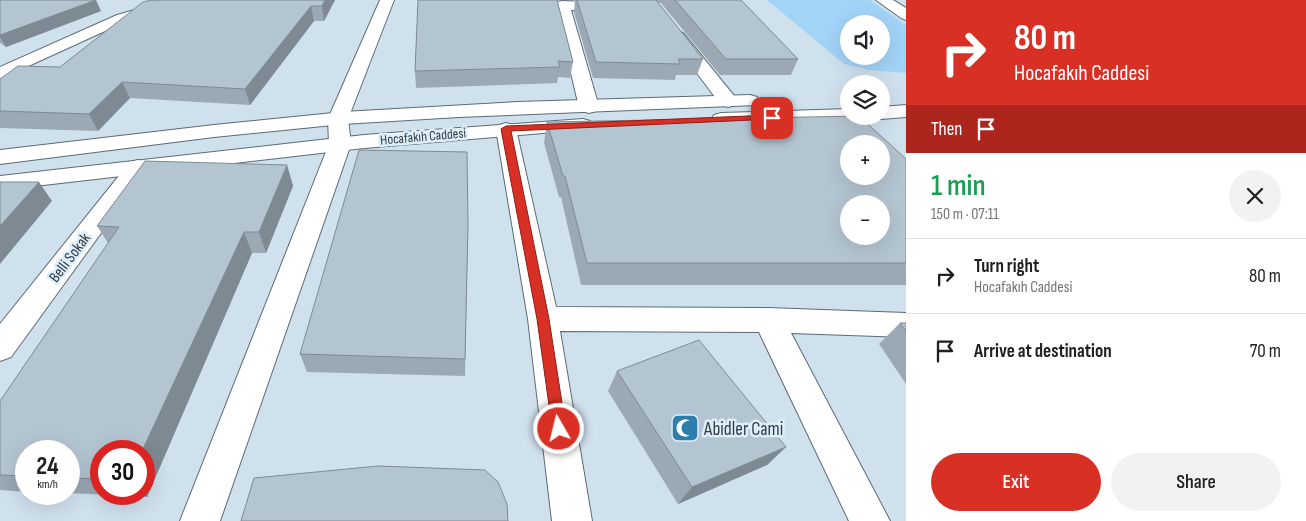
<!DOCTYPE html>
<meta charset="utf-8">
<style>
:root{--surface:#fff;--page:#f2f2f2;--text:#202124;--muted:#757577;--line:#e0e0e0;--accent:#d93025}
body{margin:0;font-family:"Sofia Sans Condensed",sans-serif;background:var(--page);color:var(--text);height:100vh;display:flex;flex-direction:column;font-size:19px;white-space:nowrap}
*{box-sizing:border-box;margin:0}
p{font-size:16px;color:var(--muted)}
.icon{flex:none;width:28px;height:28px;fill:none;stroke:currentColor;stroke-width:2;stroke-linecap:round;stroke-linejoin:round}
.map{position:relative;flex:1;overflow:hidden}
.drawer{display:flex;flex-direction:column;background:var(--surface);width:400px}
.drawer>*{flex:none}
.top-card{background:#d93025;color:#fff;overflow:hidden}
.tools{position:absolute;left:840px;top:15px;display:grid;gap:10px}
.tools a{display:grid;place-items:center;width:50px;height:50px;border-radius:50%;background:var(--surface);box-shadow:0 5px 20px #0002;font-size:25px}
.speed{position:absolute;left:15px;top:440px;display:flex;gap:10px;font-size:25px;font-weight:700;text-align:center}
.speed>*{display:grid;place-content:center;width:65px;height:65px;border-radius:50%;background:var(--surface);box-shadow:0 5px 20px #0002;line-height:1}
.speed small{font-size:12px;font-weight:400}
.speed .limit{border:8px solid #d22;background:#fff;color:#111}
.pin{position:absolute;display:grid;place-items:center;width:42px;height:42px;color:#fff;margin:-21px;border-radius:10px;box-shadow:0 2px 8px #0006}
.me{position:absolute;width:55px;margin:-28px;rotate:352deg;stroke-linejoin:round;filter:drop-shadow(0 0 4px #0008)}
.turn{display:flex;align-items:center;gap:18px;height:105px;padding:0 25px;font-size:22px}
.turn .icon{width:65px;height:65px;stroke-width:2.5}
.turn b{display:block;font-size:35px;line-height:42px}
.then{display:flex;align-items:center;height:48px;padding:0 25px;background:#0003;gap:10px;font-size:19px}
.round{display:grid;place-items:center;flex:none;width:52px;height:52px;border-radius:26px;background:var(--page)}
.overview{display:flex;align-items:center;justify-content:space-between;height:85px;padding:0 25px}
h1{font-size:30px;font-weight:600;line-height:38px;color:#1e9e55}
.primary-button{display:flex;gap:10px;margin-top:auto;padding:10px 25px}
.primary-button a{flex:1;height:58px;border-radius:30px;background:var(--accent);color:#fff;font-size:20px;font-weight:600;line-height:58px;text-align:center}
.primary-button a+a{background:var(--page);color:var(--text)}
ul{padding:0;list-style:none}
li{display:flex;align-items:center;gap:15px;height:75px;padding:0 25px;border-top:1px solid var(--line)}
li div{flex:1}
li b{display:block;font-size:19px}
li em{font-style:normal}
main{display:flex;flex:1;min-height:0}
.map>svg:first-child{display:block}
.green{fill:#a2d4f7;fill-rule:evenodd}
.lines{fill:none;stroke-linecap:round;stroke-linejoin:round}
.street-casing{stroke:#5c6b76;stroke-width:2}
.secondary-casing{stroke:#5c6b76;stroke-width:2}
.street{fill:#fff;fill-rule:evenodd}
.secondary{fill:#fff;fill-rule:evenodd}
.wall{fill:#9ba9b5;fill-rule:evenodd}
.shaded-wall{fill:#7e8a93}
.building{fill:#b4c5d2;stroke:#7e8a93;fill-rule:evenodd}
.route{fill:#d93025;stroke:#8d1f18}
.labels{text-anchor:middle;stroke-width:5;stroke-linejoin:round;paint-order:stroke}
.far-street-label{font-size:14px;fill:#353c41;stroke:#ddeffc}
.street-label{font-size:16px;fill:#353c41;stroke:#ddeffc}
.near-poi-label{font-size:19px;fill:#353c41;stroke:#ddeffc;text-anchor:start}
</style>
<main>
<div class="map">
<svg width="906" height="521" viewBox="0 0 906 521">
<rect width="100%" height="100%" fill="#d0e1ee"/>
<path class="green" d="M 767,0 L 870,0 L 906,25 L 906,73 L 869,70 L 844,64 ZM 849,24 L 881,24 L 881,56 L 849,56 Z"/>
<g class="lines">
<g class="street-casing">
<g id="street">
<polygon points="169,0 192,0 190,3 127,21 0,79 0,67 117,15"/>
<polygon points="380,0 394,0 348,119 351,144 220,521 180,521 329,144 328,119"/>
<polygon points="562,1 613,3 618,4 620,7 618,10 613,11 571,10 599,107 596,111 589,113 582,111 579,107 555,5 557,2"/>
<polygon points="677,31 683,33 735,97 738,101 735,105 728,107 721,105 669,36 671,33"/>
<polygon points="506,123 513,125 516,129 556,307 768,308 906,313 906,337 791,333 890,521 849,521 759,332 560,331 592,521 552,521 528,319 496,129 499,125"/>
<polygon points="138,160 146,162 149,167 11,357 0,361 0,324 130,162"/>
</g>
</g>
<g class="secondary-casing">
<g id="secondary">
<polygon points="876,0 893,0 906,8 906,20 901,18"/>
<polygon points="750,95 757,97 760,101 757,105 459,117 343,124 214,137 0,164 0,150 214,125 343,112 517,102"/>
<polygon points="906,105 906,117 881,119 873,116 881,116 881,107"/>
<polygon points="849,109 849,116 858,116 856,119 721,125 714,123 711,119 714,115 721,113"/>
<polygon points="583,119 590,121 593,125 590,129 364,148 0,190 0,176 364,135"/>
</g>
</g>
<use href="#street" class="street"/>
<use href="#secondary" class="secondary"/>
</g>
<g class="wall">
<polygon points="0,0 101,11 6,47 0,43"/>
<polygon points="335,0 324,21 314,21 250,105 130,98 98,131 0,128 0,79 60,67 159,1"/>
<polygon points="418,0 559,0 557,0 573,62 570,78 558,77 557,83 416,88 415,71"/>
<polygon points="575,0 741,0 798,59 791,75 720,75 661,3 658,3 703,59 697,75 676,75 675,80 593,78 574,12"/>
<polygon points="547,122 906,159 906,285 581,285 561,197 559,197 544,143"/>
<path d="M 287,165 L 293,186 L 266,253 L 252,253 L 147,497 L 69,493 L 69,451 L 26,451 L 26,492 L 0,490 L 0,401 L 108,243 L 97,226 ZM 101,451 L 144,494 L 101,494 Z"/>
<polygon points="468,225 465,376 307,372 300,354"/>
<polygon points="900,323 906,323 906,384 879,344"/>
<polygon points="617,371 786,447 767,465 678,504 608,391"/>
</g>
<g class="shaded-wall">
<polygon points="96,0 101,11 6,47 0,37 0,35"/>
<polygon points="325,0 335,0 324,21 322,6"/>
<polygon points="311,6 314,21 250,105 245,89"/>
<polygon points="122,82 130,98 98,131 89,114"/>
<polygon points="287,165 293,186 266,253 259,232"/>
<polygon points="39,182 52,201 0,264 0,226"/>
<polygon points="244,232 252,253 147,497 143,494 144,494 144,451 142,451"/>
<polygon points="786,447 767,465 678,504 692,487"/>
</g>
<g class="building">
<polygon points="0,0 96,0 0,35"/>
<polygon points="152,0 159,1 160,0 325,0 322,6 311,6 245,89 122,82 89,114 0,111 0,79 18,66 60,67 143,2"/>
<polygon points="418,0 557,0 573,62 558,61 560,67 415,71"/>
<polygon points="577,0 656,0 703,59 678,59 680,64 596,62"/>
<polygon points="675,0 741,0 798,59 726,59"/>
<path d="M 859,116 L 906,159 L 906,263 L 587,263 L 565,176 L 563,176 L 547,122 ZM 849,144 L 881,144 L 881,176 L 849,176 ZM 849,204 L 881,204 L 881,236 L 849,236 Z"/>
<polygon points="359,150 467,152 468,225 465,359 300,354"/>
<polygon points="145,161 287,165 259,232 244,232 142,451 101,451 101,479 69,478 69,451 26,451 26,476 0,475 0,401 119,227 97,226"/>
<polygon points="0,182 39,182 0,226"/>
<polygon points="900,323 906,323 906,331"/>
<polygon points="699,340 786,447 692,487 617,371"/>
<polygon points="378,466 485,470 498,482 507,504 508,521 241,521 254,478"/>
</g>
<polygon class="route" points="772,115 774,116 774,119 511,131 549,319 566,429 564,434 559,436 553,434 537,319 501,129 506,126"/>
<defs>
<g id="mosque-square" transform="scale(1.4375)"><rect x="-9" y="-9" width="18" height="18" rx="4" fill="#2d7dae" stroke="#ddeffc"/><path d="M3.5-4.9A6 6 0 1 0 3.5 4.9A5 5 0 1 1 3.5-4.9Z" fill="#fff"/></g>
</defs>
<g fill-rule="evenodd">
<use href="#mosque-square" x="685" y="428"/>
</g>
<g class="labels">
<g class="far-street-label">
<text transform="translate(423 136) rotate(-5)" y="5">Hocafakıh Caddesi</text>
</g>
<g class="street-label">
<text transform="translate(69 257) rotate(-53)" y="6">Belli Sokak</text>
</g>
<g class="near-poi-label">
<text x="704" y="435">Abidler Cami</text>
</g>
</g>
</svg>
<div class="tools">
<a><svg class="icon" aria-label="sound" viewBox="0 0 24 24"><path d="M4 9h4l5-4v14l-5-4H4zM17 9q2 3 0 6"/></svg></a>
<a><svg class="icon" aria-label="layers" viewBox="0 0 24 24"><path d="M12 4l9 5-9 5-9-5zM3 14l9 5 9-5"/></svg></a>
<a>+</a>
<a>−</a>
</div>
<div class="speed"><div>24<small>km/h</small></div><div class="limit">30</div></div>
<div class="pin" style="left:772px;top:118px;background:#d93025"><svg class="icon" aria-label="arrive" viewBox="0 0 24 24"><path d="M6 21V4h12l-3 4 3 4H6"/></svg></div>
<svg class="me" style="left:559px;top:429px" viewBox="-20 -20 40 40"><circle r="17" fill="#d93025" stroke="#fff" stroke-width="3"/><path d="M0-11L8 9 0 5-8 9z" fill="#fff"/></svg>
</div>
<section class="drawer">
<div class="top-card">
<div class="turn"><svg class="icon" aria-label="right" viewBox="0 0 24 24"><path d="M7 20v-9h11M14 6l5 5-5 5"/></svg><div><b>80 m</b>Hocafakıh Caddesi</div></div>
<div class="then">Then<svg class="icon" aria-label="arrive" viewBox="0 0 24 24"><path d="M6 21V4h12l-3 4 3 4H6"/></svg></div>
</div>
<div class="overview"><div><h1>1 min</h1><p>150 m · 07:11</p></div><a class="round"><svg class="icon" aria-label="close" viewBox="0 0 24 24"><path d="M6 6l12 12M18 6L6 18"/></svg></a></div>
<ul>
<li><svg class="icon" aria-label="right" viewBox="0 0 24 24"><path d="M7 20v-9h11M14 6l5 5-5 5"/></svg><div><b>Turn right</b><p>Hocafakıh Caddesi</p></div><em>80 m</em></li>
<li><svg class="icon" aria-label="arrive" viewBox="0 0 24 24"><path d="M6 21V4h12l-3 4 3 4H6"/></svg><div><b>Arrive at destination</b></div><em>70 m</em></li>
</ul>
<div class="primary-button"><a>Exit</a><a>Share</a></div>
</section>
</main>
